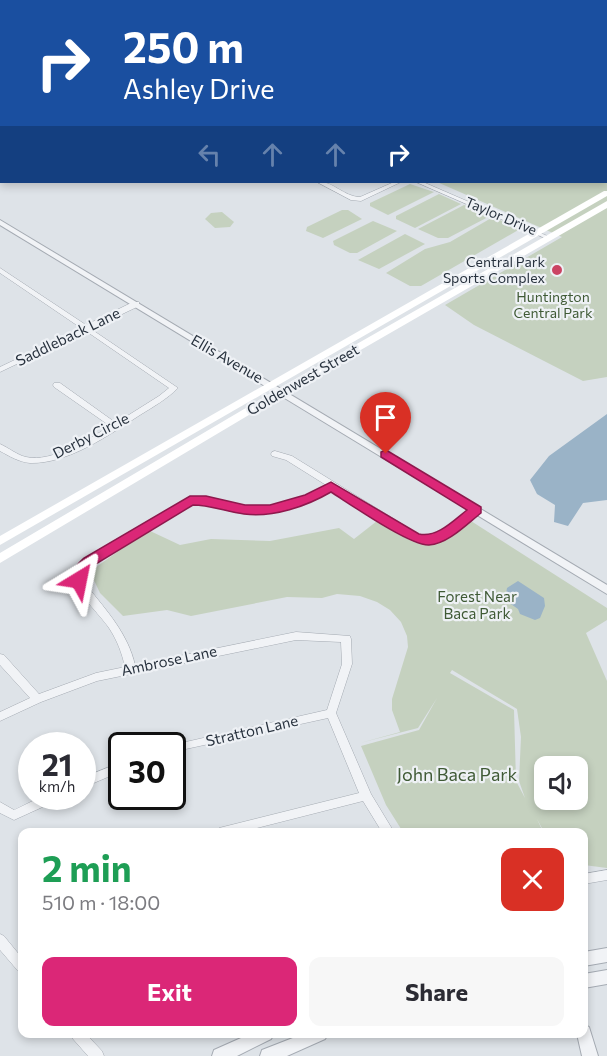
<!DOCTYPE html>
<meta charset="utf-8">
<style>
:root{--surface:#fff;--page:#f7f7f7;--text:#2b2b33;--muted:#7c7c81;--accent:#db2777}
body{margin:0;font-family:Commissioner,sans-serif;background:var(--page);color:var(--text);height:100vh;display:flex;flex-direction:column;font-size:22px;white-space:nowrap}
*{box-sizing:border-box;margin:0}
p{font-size:20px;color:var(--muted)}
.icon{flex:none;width:33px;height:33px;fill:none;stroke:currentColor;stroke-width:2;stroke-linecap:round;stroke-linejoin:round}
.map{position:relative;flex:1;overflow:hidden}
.panel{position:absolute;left:18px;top:828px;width:570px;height:210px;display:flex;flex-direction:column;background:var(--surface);border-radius:12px;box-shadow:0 3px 9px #0003}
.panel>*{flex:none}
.top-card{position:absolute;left:0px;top:0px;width:608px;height:183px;box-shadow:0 3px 9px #0003;background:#1a4fa0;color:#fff;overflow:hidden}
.fabs{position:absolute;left:534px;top:756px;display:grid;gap:12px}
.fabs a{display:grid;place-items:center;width:54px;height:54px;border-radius:12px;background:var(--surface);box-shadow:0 3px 9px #0003;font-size:30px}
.speed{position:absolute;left:18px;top:732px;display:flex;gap:12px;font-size:30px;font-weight:700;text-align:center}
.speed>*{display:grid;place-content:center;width:78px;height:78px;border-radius:50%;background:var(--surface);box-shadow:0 3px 9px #0003;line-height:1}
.speed small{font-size:15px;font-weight:400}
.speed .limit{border:3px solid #111;border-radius:9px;background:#fff;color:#111}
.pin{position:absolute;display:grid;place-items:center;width:51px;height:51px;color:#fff;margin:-62px -26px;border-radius:50% 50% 50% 0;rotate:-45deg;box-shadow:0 0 6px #0007}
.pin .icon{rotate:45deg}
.me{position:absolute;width:66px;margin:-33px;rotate:35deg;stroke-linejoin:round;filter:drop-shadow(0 0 4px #0008)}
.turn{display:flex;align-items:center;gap:21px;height:126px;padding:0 24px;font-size:27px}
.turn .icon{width:78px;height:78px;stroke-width:2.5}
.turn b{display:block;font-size:42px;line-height:51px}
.lanes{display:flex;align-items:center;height:57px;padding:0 24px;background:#0003;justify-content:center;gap:30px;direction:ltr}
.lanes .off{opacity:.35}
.round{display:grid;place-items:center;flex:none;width:63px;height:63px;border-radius:12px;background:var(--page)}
.headline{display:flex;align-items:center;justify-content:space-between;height:102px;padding:0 24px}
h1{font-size:36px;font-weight:700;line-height:45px;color:#1e9e55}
.primary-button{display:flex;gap:12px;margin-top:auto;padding:12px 24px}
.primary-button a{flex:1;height:69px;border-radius:12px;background:var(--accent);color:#fff;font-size:24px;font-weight:700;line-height:69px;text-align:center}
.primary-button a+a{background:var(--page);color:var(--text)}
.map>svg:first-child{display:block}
.green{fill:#c5d1bf;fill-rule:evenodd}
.water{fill:#9ab3c7}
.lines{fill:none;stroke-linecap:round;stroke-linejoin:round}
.minor-casing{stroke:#a4aab2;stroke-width:1}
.tertiary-casing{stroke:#a4aab2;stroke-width:2}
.minor{fill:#f1f3f6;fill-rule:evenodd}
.tertiary{fill:#f1f3f6;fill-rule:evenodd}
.secondary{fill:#fff;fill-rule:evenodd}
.route{fill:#db2777;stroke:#8e194d;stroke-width:1.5}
.poi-dot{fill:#cb4463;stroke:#eef1f5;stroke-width:2}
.labels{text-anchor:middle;stroke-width:4.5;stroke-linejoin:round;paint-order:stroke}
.far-street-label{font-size:14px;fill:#28323e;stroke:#eef1f5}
.far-poi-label{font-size:14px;fill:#28323e;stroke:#eef1f5;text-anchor:end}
.far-park-label{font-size:14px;fill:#3f5a35;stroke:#eef1f5}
.street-label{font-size:15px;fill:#28323e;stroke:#eef1f5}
.park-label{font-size:15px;fill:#3f5a35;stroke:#eef1f5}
.near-park-label{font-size:18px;fill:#3f5a35;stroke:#eef1f5}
</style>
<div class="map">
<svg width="607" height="1056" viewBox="0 0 607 1056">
<rect width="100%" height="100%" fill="#dee3e8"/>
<g class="green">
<polygon points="580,0 607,0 607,377 583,381 474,325 445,305 562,237 437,182 606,182 606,2 576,1"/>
<polygon points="410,184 434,192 388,215 370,206 370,203"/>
<polygon points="439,194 461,204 415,228 396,219 396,216"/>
<polygon points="464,205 490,216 448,238 438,238 418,229"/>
<polygon points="342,210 348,210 362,219 323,238 306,231 307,227"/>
<polygon points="222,212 234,222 230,227 215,228 205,219 211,213"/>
<polygon points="493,217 520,229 421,286 410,286 386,273 425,249 450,242"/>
<polygon points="373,221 397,231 357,253 350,253 334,245 333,241"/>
<polygon points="405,234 425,244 379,269 358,260"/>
<path d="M 377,521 C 425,549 424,556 471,521 L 607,608 L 607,620 L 586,633 L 607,681 L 607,868 L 584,865 L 584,832 L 544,832 L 537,819 L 543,832 L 403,832 L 386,805 L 361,746 L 419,730 L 437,698 L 418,728 L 360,743 L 400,732 L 392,710 L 392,699 L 408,647 L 407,636 L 401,622 L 390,610 L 377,602 L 360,596 L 337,594 L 322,598 L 287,597 L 191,616 L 167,610 L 123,616 L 100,593 L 91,574 L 92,570 L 148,530 L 180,545 L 211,539 L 270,541 L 339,528 L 354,539 ZM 452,670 L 517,709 L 521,737 L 519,781 L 525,798 L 516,781 L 514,710 L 450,673 ZM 544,766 L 578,766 L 578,800 L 544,800 Z"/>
</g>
<g class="water">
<polygon points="607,414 607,500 583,503 568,526 554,522 555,505 537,494 530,480 549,456"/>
<polygon points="518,581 544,598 545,606 540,618 535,620 520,614 518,609 505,600 507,588"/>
</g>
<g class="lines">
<g class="minor-casing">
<g id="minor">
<polygon points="158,0 164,0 162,2 155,2"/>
<polygon points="252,0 258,0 256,2 249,2"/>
<polygon points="315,0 321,0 320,2 313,2"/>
<polygon points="421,0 429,2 422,2"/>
<polygon points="541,0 547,0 546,2 539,2"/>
<path d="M 317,182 C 332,180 344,197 360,197 L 394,182 L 401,182 L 361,201 L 351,200 Z"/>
<polygon points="416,182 423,182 552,238 547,239"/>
<path d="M 0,268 L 86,325 L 133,302 L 139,302 L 139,306 L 91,329 L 178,388 C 167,399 153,407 140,415 C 109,435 68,464 30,463 C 19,462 9,456 0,451 L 0,444 C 9,448 17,455 26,457 C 52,463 89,439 110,426 L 54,387 L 53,385 L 54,383 L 60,383 L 116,423 L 159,396 L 169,388 L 86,331 L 0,372 L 0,367 L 81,328 L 0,273 Z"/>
<path d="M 275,451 L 292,456 L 423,537 L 433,537 L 473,508 L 476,507 L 480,510 L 438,542 L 421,543 L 332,489 C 302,506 269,518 233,511 C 219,509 206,503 192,504 L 92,563 C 85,571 82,576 87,586 C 107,611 128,634 135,665 L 296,632 L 350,636 L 351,639 L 352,664 L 336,713 L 371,794 L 394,832 L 382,832 L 363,801 L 241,832 L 217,832 L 219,828 L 359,793 L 328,718 L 172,752 L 172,746 L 168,746 L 327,710 L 342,664 L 341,642 L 296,640 L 97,681 L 41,702 L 0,721 L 0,712 L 30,698 L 0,665 L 0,654 L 4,655 L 39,694 L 96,673 L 125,667 C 122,653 117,640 109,628 C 101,616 75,591 74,578 C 74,569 80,565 86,559 L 187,499 C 203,496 217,502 233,505 C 267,511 297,501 326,485 L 286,460 L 272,456 L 271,454 L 272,452 Z"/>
<polygon points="122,762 122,771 82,788 82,778"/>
<polygon points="43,796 61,796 60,799 14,820 0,813 0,802 14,810"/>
<polygon points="607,870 607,880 584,884 584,874"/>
<polygon points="0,934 4,936 22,958 22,973 18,971 0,950"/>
<polygon points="71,1034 86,1034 102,1051 104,1056 88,1056 73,1039"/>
</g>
</g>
<g class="tertiary-casing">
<g id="tertiary">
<polygon points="104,0 110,0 111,2 105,2"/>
<polygon points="192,0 201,2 194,2"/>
<polygon points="365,0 374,2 367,2"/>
<polygon points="379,0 389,2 381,2"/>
<polygon points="0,220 607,585 607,594 0,225"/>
<polygon points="607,948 607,962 584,966 584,952"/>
<polygon points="607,970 607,984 584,988 584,974"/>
<polygon points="584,1024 589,1027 598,1056 582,1056 577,1034 584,1034"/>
<polygon points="250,1034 274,1034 271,1039 237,1056 212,1056 214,1050"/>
<polygon points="303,1034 328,1034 325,1039 287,1056 260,1056 262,1050"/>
</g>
</g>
<use href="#minor" class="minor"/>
<use href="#tertiary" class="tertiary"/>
<g class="secondary">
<polygon points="207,0 215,0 204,2"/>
<polygon points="0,65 2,65 0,70"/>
<polygon points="604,191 607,191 607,196 0,545 0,536"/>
<polygon points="607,201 607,208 286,393 0,563 0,553 278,389"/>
</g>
</g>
<path class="route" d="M 386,450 L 481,507 L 481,513 C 467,524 448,544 429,545 C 410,546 350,504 331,492 C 307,506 273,518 244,514 C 227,512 211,505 193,505 L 94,565 L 87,571 L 84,584 L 74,584 C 68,573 77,565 84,558 L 190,496 L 206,496 L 245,505 L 270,505 L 305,495 L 331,482 L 419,534 C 437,538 453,521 467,510 L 381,457 L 381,452 Z"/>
<circle class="poi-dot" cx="557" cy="270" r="6"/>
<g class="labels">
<g class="far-street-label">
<text transform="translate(501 216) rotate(23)" y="5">Taylor Drive</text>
</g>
<g class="far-poi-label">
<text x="545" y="267">Central Park<tspan x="545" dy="16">Sports Complex</tspan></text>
</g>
<g class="far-park-label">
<text x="553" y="302">Huntington<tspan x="553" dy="16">Central Park</tspan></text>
</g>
<g class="street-label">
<text transform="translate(68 337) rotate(-26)" y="5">Saddleback Lane</text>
<text transform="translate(227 359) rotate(30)" y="5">Ellis Avenue</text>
<text transform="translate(303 380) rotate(-30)" y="5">Goldenwest Street</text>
<text transform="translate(91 436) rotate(-27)" y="5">Derby Circle</text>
<text transform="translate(169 661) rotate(-12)" y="5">Ambrose Lane</text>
<text transform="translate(252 731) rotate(-13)" y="5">Stratton Lane</text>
</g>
<g class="park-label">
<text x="477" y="602">Forest Near<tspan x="477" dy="17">Baca Park</tspan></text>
</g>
<g class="near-park-label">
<text x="457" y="781">John Baca Park</text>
</g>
</g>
</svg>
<div class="fabs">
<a><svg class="icon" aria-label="sound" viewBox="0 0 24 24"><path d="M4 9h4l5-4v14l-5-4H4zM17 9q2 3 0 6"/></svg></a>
</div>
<div class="speed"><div>21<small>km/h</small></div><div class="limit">30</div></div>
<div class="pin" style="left:386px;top:454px;background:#d93025"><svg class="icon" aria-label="arrive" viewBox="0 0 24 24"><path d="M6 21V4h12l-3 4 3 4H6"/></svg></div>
<svg class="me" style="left:79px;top:580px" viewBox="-20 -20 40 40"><path d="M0-17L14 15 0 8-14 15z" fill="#db2777" stroke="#fff" stroke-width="4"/></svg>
<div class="top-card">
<div class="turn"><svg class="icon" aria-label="right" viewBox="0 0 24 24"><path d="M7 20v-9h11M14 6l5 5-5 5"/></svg><div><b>250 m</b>Ashley Drive</div></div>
<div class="lanes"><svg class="icon off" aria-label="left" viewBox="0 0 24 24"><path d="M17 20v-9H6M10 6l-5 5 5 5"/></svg><svg class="icon off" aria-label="ahead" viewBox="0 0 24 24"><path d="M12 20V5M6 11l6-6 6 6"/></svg><svg class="icon off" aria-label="ahead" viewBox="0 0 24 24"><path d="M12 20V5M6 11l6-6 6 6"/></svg><svg class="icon" aria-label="right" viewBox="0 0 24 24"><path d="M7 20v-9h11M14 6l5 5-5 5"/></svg></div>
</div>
<section class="panel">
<div class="headline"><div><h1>2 min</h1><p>510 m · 18:00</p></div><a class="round" style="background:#d93025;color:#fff"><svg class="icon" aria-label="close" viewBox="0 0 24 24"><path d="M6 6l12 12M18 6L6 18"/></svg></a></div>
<div class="primary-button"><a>Exit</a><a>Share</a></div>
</section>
</div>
